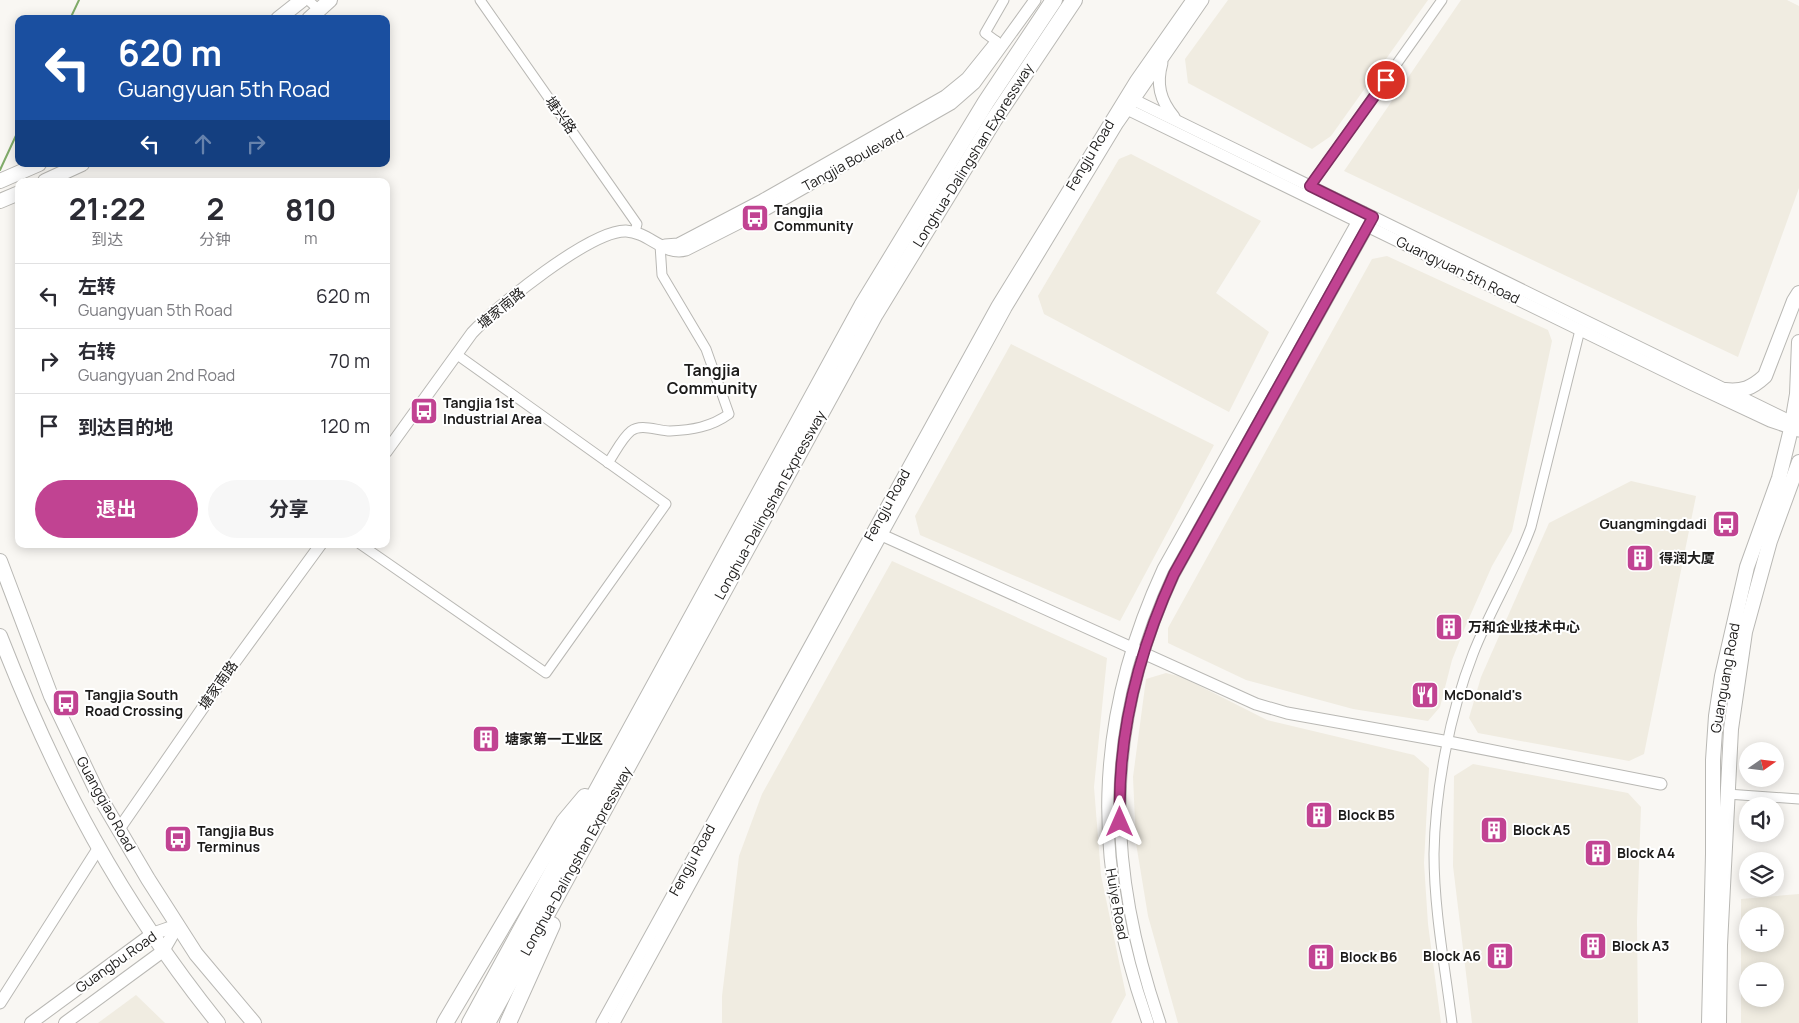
<!DOCTYPE html>
<html lang="zh">
<meta charset="utf-8">
<style>
:root{--surface:#fff;--page:#f7f7f7;--text:#2b2b33;--muted:#7c7c81;--line:#e1e1e2;--accent:#c14392}
body{margin:0;font-family:Manrope,"Noto Sans SC",sans-serif;background:var(--page);color:var(--text);height:100vh;display:flex;flex-direction:column;font-size:19px;white-space:nowrap}
*{box-sizing:border-box;margin:0}
p{font-size:16px;color:var(--muted)}
.icon{flex:none;width:28px;height:28px;fill:none;stroke:currentColor;stroke-width:2;stroke-linecap:round;stroke-linejoin:round}
.map{position:relative;flex:1;overflow:hidden}
.panel{position:absolute;left:15px;top:178px;width:375px;height:370px;display:flex;flex-direction:column;background:var(--surface);border-radius:10px;box-shadow:0 2px 12px #0003}
.panel>*{flex:none}
.hud{position:absolute;left:15px;top:15px;width:375px;height:152px;border-radius:10px;box-shadow:0 2px 12px #0003;background:#1a4fa0;color:#fff;overflow:hidden}
.needle{width:32px;rotate:76deg}
.buttons{position:absolute;left:1739px;top:742px;display:grid;gap:10px}
.buttons a{display:grid;place-items:center;width:45px;height:45px;border-radius:50%;background:var(--surface);box-shadow:0 2px 12px #0003;font-size:25px}
.pin{position:absolute;display:grid;place-items:center;width:42px;height:42px;color:#fff;margin:-21px;border:2px solid #fff;border-radius:50%;box-shadow:0 1px 5px #0007}
.me{position:absolute;width:55px;margin:-28px;rotate:0deg;stroke-linejoin:round;filter:drop-shadow(0 0 4px #0008)}
.turn{display:flex;align-items:center;gap:18px;height:105px;padding:0 20px;font-size:22px}
.turn .icon{width:65px;height:65px;stroke-width:2.5}
.turn b{display:block;font-size:35px;line-height:42px}
.lanes{display:flex;align-items:center;height:48px;padding:0 20px;background:#0003;justify-content:center;gap:25px;direction:ltr}
.lanes .off{opacity:.35}
.eta{display:flex;justify-content:space-evenly;align-items:center;height:85px;text-align:center}
.eta b{font-size:30px;font-weight:700;line-height:35px}
.primary-button{display:flex;gap:10px;margin-top:auto;padding:10px 20px}
.primary-button a{flex:1;height:58px;border-radius:30px;background:var(--accent);color:#fff;font-size:20px;font-weight:700;line-height:58px;text-align:center}
.primary-button a+a{background:var(--page);color:var(--text)}
ul{padding:0;list-style:none}
li{display:flex;align-items:center;gap:15px;height:65px;padding:0 20px;border-top:1px solid var(--line)}
li div{flex:1}
li b{display:block;font-size:19px}
li em{font-style:normal}
.map>svg:first-child{display:block}
.built{fill:#f0ece1;fill-rule:evenodd}
.lines{fill:none;stroke-linecap:round;stroke-linejoin:round}
.stream{stroke:#80ab69;stroke-width:2}
.minor-casing{stroke:#b9b8b4;stroke-width:11}
.tertiary-casing{stroke:#b9b8b4;stroke-width:13}
.secondary-casing{stroke:#b9b8b4;stroke-width:14}
.primary-casing{stroke:#b9b8b4;stroke-width:16}
.motorway-casing{stroke:#b9b8b4;stroke-width:18}
.minor{stroke:#fff;stroke-width:9}
.tertiary{stroke:#fff;stroke-width:11}
.secondary{stroke:#fff;stroke-width:12}
.primary{stroke:#fff;stroke-width:14}
.motorway{stroke:#fff;stroke-width:16}
.route-casing{stroke:#7d2c5f;stroke-width:12}
.route{stroke:#c14392;stroke-width:9}
.labels{text-anchor:middle;stroke-width:4;stroke-linejoin:round;paint-order:stroke}
.street-label{font-size:14px;fill:#1c1b1a;stroke:#fff}
.poi-label{font-size:14px;font-weight:bold;fill:#1c1b1a;stroke:#fff;text-anchor:start}
.quarter-label{font-size:16px;font-weight:bold;fill:#1c1b1a;stroke:#fff}
</style>
<div class="map">
<svg width="1799" height="1023" viewBox="0 0 1799 1023">
<rect width="100%" height="100%" fill="#f9f7f3"/>
<g class="built">
<polygon points="1228,0 1428,0 1331,136 1312,149 1188,83 1185,59"/>
<polygon points="1461,0 1787,0 1799,6 1799,188 1738,357 1344,171"/>
<polygon points="1131,154 1261,221 1216,293 1269,332 1229,412 1044,314 1038,296 1119,159"/>
<polygon points="1387,256 1548,330 1552,341 1512,531 1492,566 1466,625 1452,660 1440,707 1428,721 1353,709 1246,680 1168,643 1168,628 1372,259"/>
<polygon points="1011,344 1214,445 1120,621 920,535 915,516"/>
<polygon points="1631,481 1696,496 1644,754 1629,761 1478,733 1469,718 1481,677 1549,523"/>
<polygon points="892,561 1107,658 1094,787 1101,875 1126,995 1111,1023 722,1023 722,996 739,856 762,794"/>
<polygon points="1166,673 1182,677 1267,720 1414,755 1429,768 1424,863 1428,924 1441,1023 1178,1023 1148,916 1136,843 1133,777 1146,679"/>
<polygon points="1473,764 1628,793 1641,807 1637,921 1638,1023 1472,1023 1453,866 1454,776"/>
<path d="M 1799,894 L 1799,1023 L 1741,1023 L 1741,899 ZM 1748,916 L 1775,916 L 1775,944 L 1748,944 ZM 1748,971 L 1775,971 L 1775,999 L 1748,999 Z"/>
<polygon points="136,995 165,1023 98,1023"/>
</g>
<g class="lines">
<g class="stream">
<polyline points="70,19 79,0"/>
<polyline points="0,170 19,129"/>
</g>
<g class="minor-casing">
<g id="minor">
<polyline points="308,0 319,10"/>
<polyline points="480,0 637,224 635,232"/>
<polyline points="996,41 985,33 1004,0"/>
<polyline points="1310,186 1442,0"/>
<path d="M 608,463 C 615,453 622,438 631,431 C 641,423 658,431 670,431 C 692,430 711,427 729,414 L 706,349 L 662,275 L 660,245"/>
<polyline points="360,544 546,673 666,504 456,354"/>
<polyline points="1727,794 1799,799"/>
<path d="M 1452,1023 C 1445,967 1434,910 1434,854 C 1435,790 1450,713 1473,654 C 1490,610 1515,571 1531,527 L 1580,330"/>
</g>
</g>
<g class="tertiary-casing">
<g id="tertiary">
<path d="M 1162,63 C 1156,84 1160,100 1174,117"/>
<polyline points="1128,97 1798,425"/>
<polyline points="1123,104 1127,109 1693,385 1770,421 1799,431"/>
<polyline points="665,245 678,244 762,200 945,96 967,78 996,42"/>
<path d="M 386,452 L 472,333 C 497,306 591,230 626,231 C 649,232 664,256 686,250 L 767,209 L 951,104 L 975,83 L 1035,0"/>
<polyline points="875,532 1256,704 1287,713 1449,742 1661,784"/>
<polyline points="119,829 229,670 321,544"/>
<polyline points="0,1003 98,849"/>
<polyline points="602,1023 997,306 1136,80 1192,0"/>
<polyline points="614,1023 1006,308 1118,123 1203,0"/>
<path d="M 1148,1023 C 1092,864 1092,723 1163,569 L 1363,212"/>
<path d="M 1160,1023 C 1106,866 1103,727 1174,574 L 1373,217"/>
</g>
</g>
<g class="secondary-casing">
<g id="secondary">
<polyline points="31,1023 152,934 178,925"/>
<polyline points="65,1023 163,951 178,925"/>
</g>
</g>
<g class="primary-casing">
<g id="primary">
<polyline points="278,19 302,0"/>
<polyline points="309,19 330,0"/>
<polyline points="0,181 39,164"/>
<polyline points="45,181 82,164"/>
<polyline points="0,201 19,193"/>
<path d="M 1725,390 C 1742,392 1752,388 1765,376 L 1794,301 L 1799,293"/>
<polyline points="0,561 51,696 98,794 148,879 196,954 254,1023"/>
<path d="M 0,636 C 57,782 120,901 218,1023"/>
<polyline points="1709,1023 1713,854 1713,760 1716,716 1722,676 1747,567 1779,478 1791,429 1797,394 1799,342"/>
<polyline points="1719,1023 1720,945 1731,729 1745,632 1770,541 1799,462"/>
</g>
</g>
<g class="motorway-casing">
<g id="motorway">
<polyline points="445,1023 564,822 585,797"/>
<polyline points="470,1023 862,306 986,102 1054,0"/>
<polyline points="487,1023 875,314 993,121 1074,0"/>
<polyline points="508,1023 552,925"/>
</g>
</g>
<use href="#minor" class="minor"/>
<use href="#tertiary" class="tertiary"/>
<use href="#secondary" class="secondary"/>
<use href="#primary" class="primary"/>
<use href="#motorway" class="motorway"/>
</g>
<g class="lines">
<g class="route-casing">
<path id="route" d="M 1120,822 C 1117,735 1138,653 1174,574 L 1373,217 L 1310,186 L 1386,80"/>
</g>
<use href="#route" class="route"/>
</g>
<defs>
<g id="bus-square" transform="scale(1.4375)"><rect x="-9" y="-9" width="18" height="18" rx="4" fill="#c14392" stroke="#fff"/><path d="M-5-6H5V4H4V6H2V4H-2V6H-4V4H-5ZM-3.5-4V0h7V-4ZM-3.5 1.2v1.5H-2V1.2ZM2 1.2v1.5H3.5V1.2Z" fill="#fff"/></g>
<g id="building-square" transform="scale(1.4375)"><rect x="-9" y="-9" width="18" height="18" rx="4" fill="#c14392" stroke="#fff"/><path d="M-4-6H4V6H1V3H-1V6H-4ZM-2.5-4.3h1.7v1.8h-1.7ZM.8-4.3h1.7v1.8H.8ZM-2.5-1h1.7V.8h-1.7ZM.8-1h1.7V.8H.8Z" fill="#fff"/></g>
<g id="restaurant-square" transform="scale(1.4375)"><rect x="-9" y="-9" width="18" height="18" rx="4" fill="#c14392" stroke="#fff"/><path d="M-5-6h1v4h1v-4h1v4h1v-4h1v5L-1.5 .5V6h-2V.5L-5-1ZM5-6V6H3V1.5H1.5Q1.5-4 5-6Z" fill="#fff"/></g>
</defs>
<g fill-rule="evenodd">
<use href="#bus-square" x="755" y="218"/>
<use href="#bus-square" x="424" y="411"/>
<use href="#bus-square" x="1726" y="524"/>
<use href="#building-square" x="1640" y="558"/>
<use href="#building-square" x="1449" y="627"/>
<use href="#restaurant-square" x="1425" y="695"/>
<use href="#bus-square" x="66" y="703"/>
<use href="#building-square" x="486" y="739"/>
<use href="#building-square" x="1319" y="815"/>
<use href="#building-square" x="1494" y="830"/>
<use href="#bus-square" x="178" y="839"/>
<use href="#building-square" x="1598" y="853"/>
<use href="#building-square" x="1593" y="946"/>
<use href="#building-square" x="1500" y="956"/>
<use href="#building-square" x="1321" y="957"/>
</g>
<g class="labels">
<g class="street-label">
<text transform="translate(561 115) rotate(55)" y="5">塘兴路</text>
<text transform="translate(973 155) rotate(-58)" y="5">Longhua-Dalingshan Expressway</text>
<text transform="translate(1090 155) rotate(-59)" y="5">Fengju Road</text>
<text transform="translate(853 160) rotate(-29)" y="5">Tangjia Boulevard</text>
<text transform="translate(1458 270) rotate(26)" y="5">Guangyuan 5th Road</text>
<text transform="translate(501 308) rotate(-39)" y="5">塘家南路</text>
<text transform="translate(770 505) rotate(-61)" y="5">Longhua-Dalingshan Expressway</text>
<text transform="translate(887 505) rotate(-61)" y="5">Fengju Road</text>
<text transform="translate(1725 678) rotate(-80)" y="5">Guanguang Road</text>
<text transform="translate(218 685) rotate(-55)" y="5">塘家南路</text>
<text transform="translate(106 804) rotate(61)" y="5">Guangqiao Road</text>
<text transform="translate(692 860) rotate(-61)" y="5">Fengju Road</text>
<text transform="translate(576 861) rotate(-61)" y="5">Longhua-Dalingshan Expressway</text>
<text transform="translate(1117 904) rotate(80)" y="5">Huiye Road</text>
<text transform="translate(116 962) rotate(-35)" y="5">Guangbu Road</text>
</g>
<g class="poi-label">
<text x="774" y="215">Tangjia<tspan x="774" dy="16">Community</tspan></text>
<text x="443" y="408">Tangjia 1st<tspan x="443" dy="16">Industrial Area</tspan></text>
<text x="1707" y="529" text-anchor="end">Guangmingdadi</text>
<text x="1659" y="563">得润大厦</text>
<text x="1468" y="632">万和企业技术中心</text>
<text x="85" y="700">Tangjia South<tspan x="85" dy="16">Road Crossing</tspan></text>
<text x="1444" y="700">McDonald's</text>
<text x="505" y="744">塘家第一工业区</text>
<text x="1338" y="820">Block B5</text>
<text x="1513" y="835">Block A5</text>
<text x="197" y="836">Tangjia Bus<tspan x="197" dy="16">Terminus</tspan></text>
<text x="1617" y="858">Block A4</text>
<text x="1612" y="951">Block A3</text>
<text x="1481" y="961" text-anchor="end">Block A6</text>
<text x="1340" y="962">Block B6</text>
</g>
<g class="quarter-label">
<text x="712" y="376">Tangjia<tspan x="712" dy="18">Community</tspan></text>
</g>
</g>
</svg>
<div class="buttons">
<a><svg class="needle" viewBox="-14 -14 28 28"><path d="M0-13l5 13h-10z" fill="#e53935"/><path d="M0 13l5-13h-10z" fill="#7c7c81"/></svg></a>
<a><svg class="icon" aria-label="sound" viewBox="0 0 24 24"><path d="M4 9h4l5-4v14l-5-4H4zM17 9q2 3 0 6"/></svg></a>
<a><svg class="icon" aria-label="layers" viewBox="0 0 24 24"><path d="M12 4l9 5-9 5-9-5zM3 14l9 5 9-5"/></svg></a>
<a>+</a>
<a>−</a>
</div>
<div class="pin" style="left:1386px;top:80px;background:#d93025"><svg class="icon" aria-label="arrive" viewBox="0 0 24 24"><path d="M6 21V4h12l-3 4 3 4H6"/></svg></div>
<svg class="me" style="left:1120px;top:822px" viewBox="-20 -20 40 40"><path d="M0-17L14 15 0 8-14 15z" fill="#c14392" stroke="#fff" stroke-width="4"/></svg>
<div class="hud">
<div class="turn"><svg class="icon" aria-label="left" viewBox="0 0 24 24"><path d="M17 20v-9H6M10 6l-5 5 5 5"/></svg><div><b>620 m</b>Guangyuan 5th Road</div></div>
<div class="lanes"><svg class="icon" aria-label="left" viewBox="0 0 24 24"><path d="M17 20v-9H6M10 6l-5 5 5 5"/></svg><svg class="icon off" aria-label="ahead" viewBox="0 0 24 24"><path d="M12 20V5M6 11l6-6 6 6"/></svg><svg class="icon off" aria-label="right" viewBox="0 0 24 24"><path d="M7 20v-9h11M14 6l5 5-5 5"/></svg></div>
</div>
<section class="panel">
<div class="eta">
<div><b>21:22</b><p>到达</p></div>
<div><b>2</b><p>分钟</p></div>
<div><b>810</b><p>m</p></div>
</div>
<ul>
<li><svg class="icon" aria-label="left" viewBox="0 0 24 24"><path d="M17 20v-9H6M10 6l-5 5 5 5"/></svg><div><b>左转</b><p>Guangyuan 5th Road</p></div><em>620 m</em></li>
<li><svg class="icon" aria-label="right" viewBox="0 0 24 24"><path d="M7 20v-9h11M14 6l5 5-5 5"/></svg><div><b>右转</b><p>Guangyuan 2nd Road</p></div><em>70 m</em></li>
<li><svg class="icon" aria-label="arrive" viewBox="0 0 24 24"><path d="M6 21V4h12l-3 4 3 4H6"/></svg><div><b>到达目的地</b></div><em>120 m</em></li>
</ul>
<div class="primary-button"><a>退出</a><a>分享</a></div>
</section>
</div>
